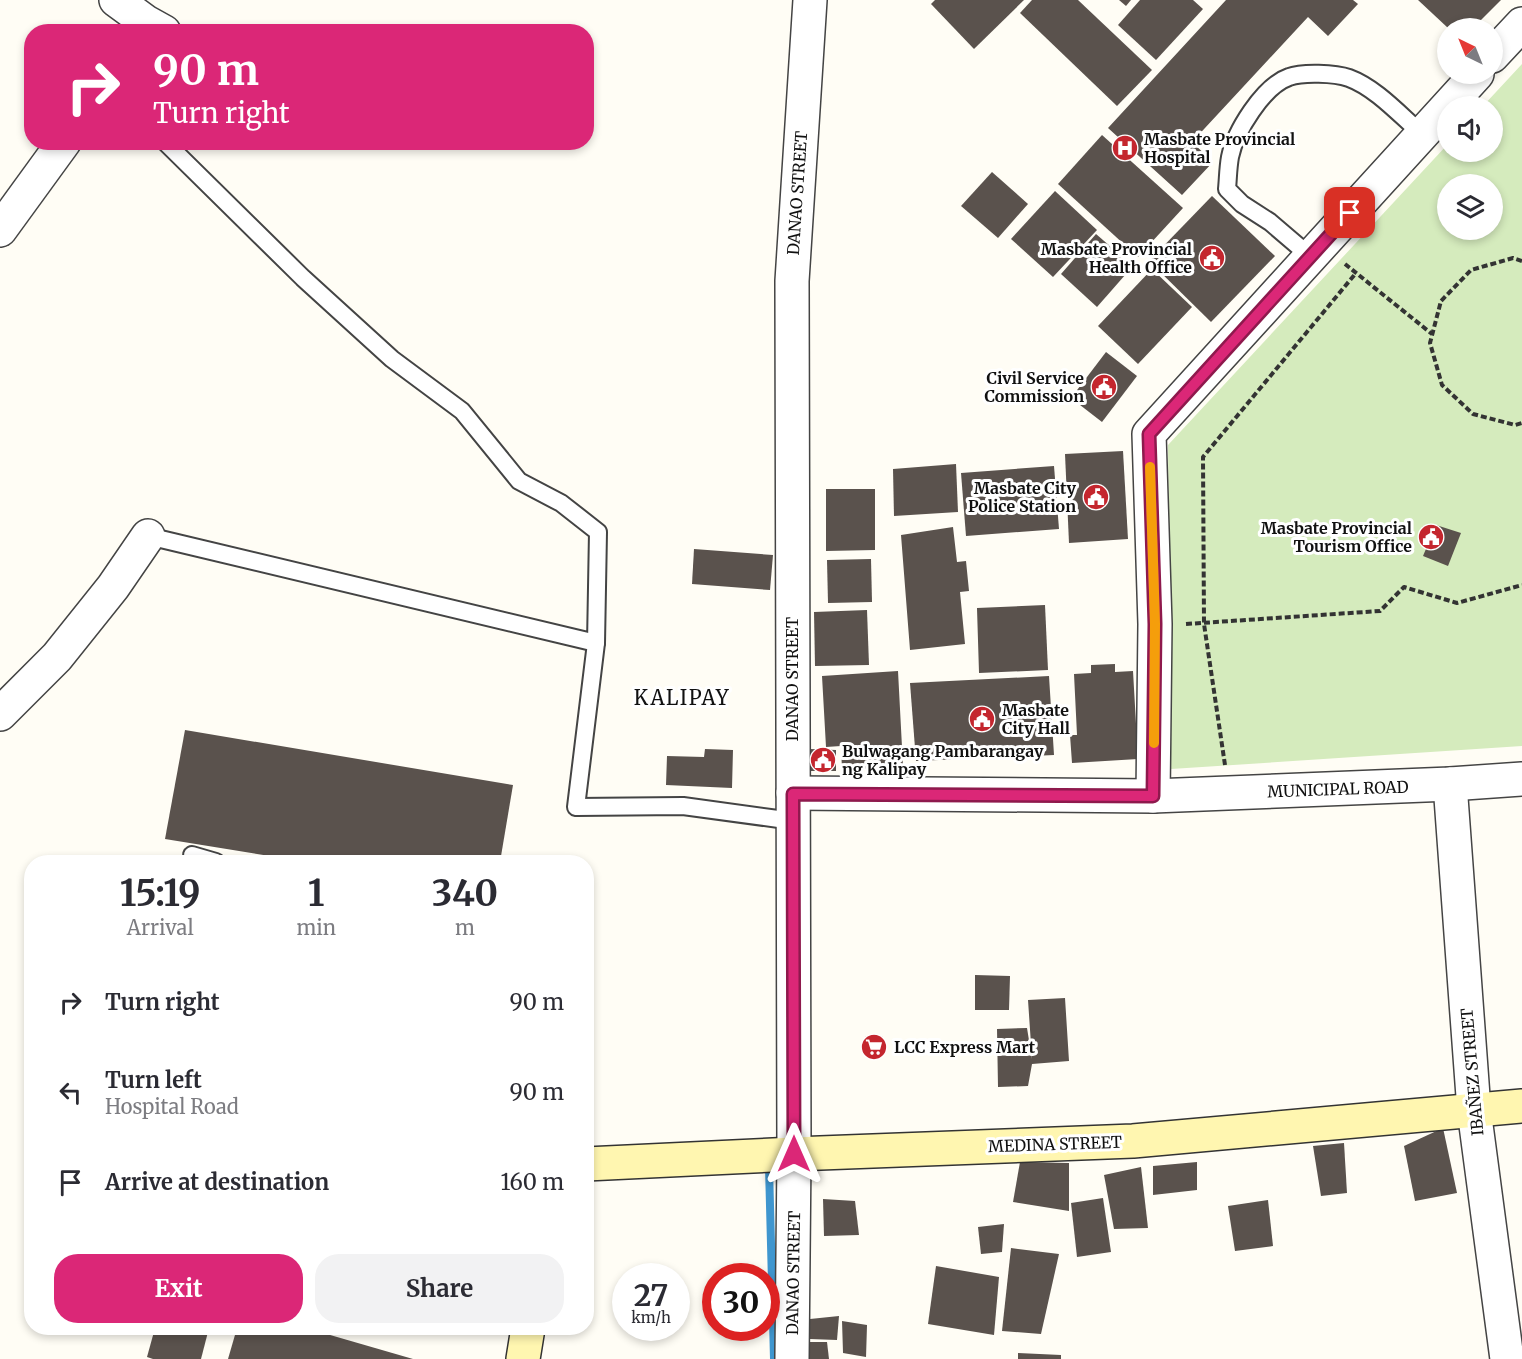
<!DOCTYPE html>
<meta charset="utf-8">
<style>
:root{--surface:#fff;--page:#f2f2f3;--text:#2b2b33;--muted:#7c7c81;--accent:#db2777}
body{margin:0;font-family:Merriweather,serif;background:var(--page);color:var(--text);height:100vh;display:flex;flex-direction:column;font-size:22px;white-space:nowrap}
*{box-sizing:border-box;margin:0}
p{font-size:20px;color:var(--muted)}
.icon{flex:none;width:33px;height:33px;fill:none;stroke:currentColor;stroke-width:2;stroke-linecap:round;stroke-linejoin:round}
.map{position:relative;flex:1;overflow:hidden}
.drawer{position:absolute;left:24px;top:855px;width:570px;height:480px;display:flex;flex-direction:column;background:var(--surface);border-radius:24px;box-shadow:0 3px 9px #0003}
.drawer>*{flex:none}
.top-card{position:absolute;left:24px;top:24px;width:570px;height:126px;border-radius:24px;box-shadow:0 3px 9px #0003;background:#db2777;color:#fff;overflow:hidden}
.needle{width:39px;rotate:317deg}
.tools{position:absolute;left:1437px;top:18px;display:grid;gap:12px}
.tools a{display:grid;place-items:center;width:66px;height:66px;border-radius:50%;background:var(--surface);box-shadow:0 3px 9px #0003;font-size:30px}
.speed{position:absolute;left:612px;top:1263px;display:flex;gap:12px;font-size:30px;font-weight:700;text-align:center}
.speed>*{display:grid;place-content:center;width:78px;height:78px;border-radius:50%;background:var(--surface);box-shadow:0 3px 9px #0003;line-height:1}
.speed small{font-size:15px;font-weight:400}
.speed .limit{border:9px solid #d22;background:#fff;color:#111}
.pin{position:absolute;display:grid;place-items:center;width:51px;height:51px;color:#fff;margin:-26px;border-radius:12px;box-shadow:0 3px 9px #0006}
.me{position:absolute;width:66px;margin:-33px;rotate:0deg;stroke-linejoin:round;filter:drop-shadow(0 0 4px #0008)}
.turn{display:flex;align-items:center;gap:21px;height:126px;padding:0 30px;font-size:27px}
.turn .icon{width:78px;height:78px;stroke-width:2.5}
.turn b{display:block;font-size:42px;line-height:51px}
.eta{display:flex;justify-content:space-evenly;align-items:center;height:102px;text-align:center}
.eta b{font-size:36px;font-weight:700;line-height:42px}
.button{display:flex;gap:12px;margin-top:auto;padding:12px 30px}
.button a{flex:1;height:69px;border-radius:24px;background:var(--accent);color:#fff;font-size:24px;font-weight:700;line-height:69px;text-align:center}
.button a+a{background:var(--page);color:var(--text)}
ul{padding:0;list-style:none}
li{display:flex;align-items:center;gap:18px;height:90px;padding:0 30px}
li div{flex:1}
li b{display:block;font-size:22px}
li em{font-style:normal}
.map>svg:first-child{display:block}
.green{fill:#d5ebbd;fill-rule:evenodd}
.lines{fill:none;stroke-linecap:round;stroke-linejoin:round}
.stream{stroke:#3f96cf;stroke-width:8}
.building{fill:#5a524d}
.lane-casing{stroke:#444;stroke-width:20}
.street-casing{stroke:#444;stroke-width:36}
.secondary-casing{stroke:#333;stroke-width:36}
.path{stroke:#333;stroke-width:4;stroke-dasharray:6 3;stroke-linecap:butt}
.lane{stroke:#fff;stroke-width:16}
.street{stroke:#fff;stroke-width:33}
.secondary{stroke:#fff6b0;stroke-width:33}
.route-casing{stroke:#8e194d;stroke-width:15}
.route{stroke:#db2777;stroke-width:10}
.slow{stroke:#f59e0b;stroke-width:10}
.labels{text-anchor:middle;stroke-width:6;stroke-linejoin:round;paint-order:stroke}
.poi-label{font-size:16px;font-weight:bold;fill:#111;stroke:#fff;text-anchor:start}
.street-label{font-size:16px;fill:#111;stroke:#fff}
.quarter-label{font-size:20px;letter-spacing:1.5px;fill:#111;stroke:#fff}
</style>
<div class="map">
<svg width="1522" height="1359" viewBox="0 0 1522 1359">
<rect width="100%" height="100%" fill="#fffdf5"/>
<path class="green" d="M 1522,64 L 1522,746 L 1171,769 L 1168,445 L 1447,145 L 1448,152 L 1492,152 L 1492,106 L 1483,106 ZM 1448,184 L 1492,184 L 1492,230 L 1448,230 Z"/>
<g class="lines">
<polyline class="stream" points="769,1167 774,1359"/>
</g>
<g class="building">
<polygon points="935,0 1024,0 974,49 931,4"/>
<polygon points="1032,0 1078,0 1152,70 1117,106 1020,13"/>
<polygon points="1119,0 1131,0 1126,6"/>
<polygon points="1140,0 1193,0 1203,9 1156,60 1118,25"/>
<polygon points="1226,0 1353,0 1358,4 1328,36 1308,17 1192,142 1213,162 1182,195 1108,128"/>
<polygon points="1418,0 1501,0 1473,28 1448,28"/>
<polygon points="1102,135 1183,208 1138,257 1058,184"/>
<polygon points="992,172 1028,204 998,238 961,206"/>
<polygon points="1055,191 1097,230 1053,277 1011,239"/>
<polygon points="1212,196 1275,256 1211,322 1149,261"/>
<polygon points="1096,234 1133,266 1097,307 1061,274"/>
<polygon points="1152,269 1192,307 1138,364 1098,326"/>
<polygon points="1106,352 1137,376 1102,422 1071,398"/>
<polygon points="1123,451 1128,539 1069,543 1065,454"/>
<polygon points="956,464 958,512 894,516 893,469"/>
<polygon points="1054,466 1059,529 966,536 961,473"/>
<polygon points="826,489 875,489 875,550 826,551"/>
<polygon points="1436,525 1461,533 1448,566 1423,556"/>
<polygon points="953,527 957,562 966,561 969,591 960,592 965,644 910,650 901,535"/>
<polygon points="694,549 773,555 770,590 692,584"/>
<polygon points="871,559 872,602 828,603 827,560"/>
<polygon points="1045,605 1048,670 979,673 977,608"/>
<polygon points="867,610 869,665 815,666 814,612"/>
<polygon points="1115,664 1115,672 1133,671 1138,759 1072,763 1070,735 1077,735 1074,674 1091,673 1091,665"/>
<polygon points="898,671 903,766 842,770 841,746 826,747 822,676"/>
<polygon points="1049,676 1054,755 916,761 910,683"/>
<polygon points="185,730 513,785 500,862 307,862 165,839"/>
<polygon points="705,749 733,750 732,788 666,785 667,756 704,757"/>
<polygon points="810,749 836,750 836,771 810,771"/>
<polygon points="975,975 1010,976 1009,1010 975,1010"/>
<polygon points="1065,998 1069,1061 1032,1064 1028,1086 998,1087 997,1029 1027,1028 1032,1059 1028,1000"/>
<polygon points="1443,1128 1457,1193 1415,1201 1404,1146"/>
<polygon points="1344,1143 1347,1193 1321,1196 1313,1146"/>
<polygon points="1020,1162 1069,1163 1069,1211 1013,1202"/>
<polygon points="1197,1162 1197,1190 1153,1195 1153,1166"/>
<polygon points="1141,1167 1148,1228 1114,1229 1104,1175"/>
<polygon points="1103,1198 1111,1252 1077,1257 1071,1203"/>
<polygon points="823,1199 855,1201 859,1235 824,1236"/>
<polygon points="1268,1200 1273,1246 1235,1251 1228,1206"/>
<polygon points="1004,1224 1002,1252 981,1254 978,1227"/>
<polygon points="1011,1248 1059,1254 1041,1334 1002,1331"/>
<polygon points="936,1266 999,1277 994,1335 928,1324"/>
<polygon points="839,1316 837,1340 810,1339 810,1319"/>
<polygon points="842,1321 867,1325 866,1357 843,1353"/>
<polygon points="155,1328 209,1328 201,1359 153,1359 147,1357"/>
<polygon points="237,1328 306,1328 413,1359 228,1359"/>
<polygon points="803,1342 827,1342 829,1359 803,1359"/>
<polygon points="1018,1353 1061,1355 1061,1359 1018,1359"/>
</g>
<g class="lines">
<g class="lane-casing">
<g id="lane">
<path d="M 1311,257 L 1270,222 L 1242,204 L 1227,189 C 1228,179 1228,168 1230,157 C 1235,132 1263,86 1289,77 C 1302,72 1335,73 1349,78 C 1376,88 1400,115 1422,134"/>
<polyline points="148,536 596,643 598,532 561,503 519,481 462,411 392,359 303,278 165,142"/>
<polyline points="596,643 576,807 683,806 793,821"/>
<polyline points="192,855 216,862"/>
</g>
</g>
<g class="street-casing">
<g id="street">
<polyline points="116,0 146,22 164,32"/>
<polyline points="1492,56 1522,24"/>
<polyline points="0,230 64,142"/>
<polyline points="0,714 57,657 113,587 148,536"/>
<polyline points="1450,784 1474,1110 1507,1359"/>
<polyline points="793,793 1153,796 1450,784 1522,779"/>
<polyline points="1153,796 1155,624 1149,434 1477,74"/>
<polyline points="792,1359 794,1154 792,281 810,0"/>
</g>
</g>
<g class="secondary-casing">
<g id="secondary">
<polyline points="586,1164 794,1154 1133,1141 1522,1106"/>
<polyline points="523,1359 528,1328"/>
</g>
</g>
<g class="path">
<polyline points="1522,261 1513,258 1471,270 1441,301 1430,343 1442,385 1473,414 1515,425 1522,423"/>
<polyline points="1345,264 1432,334"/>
<polyline points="1186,624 1380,611 1404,587 1457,603 1522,585"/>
<polyline points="1225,765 1204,624 1203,457 1356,273"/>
</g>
<use href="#lane" class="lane"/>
<use href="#street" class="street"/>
<use href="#secondary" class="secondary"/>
</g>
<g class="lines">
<g class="route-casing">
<polyline id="route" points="794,1154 793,794 1153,796 1155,624 1149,434 1350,213"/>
</g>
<use href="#route" class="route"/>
<polyline class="slow" points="1150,467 1155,624 1154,743"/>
</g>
<defs>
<g id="hospital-disc" transform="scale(1.35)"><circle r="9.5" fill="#c4262e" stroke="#fff"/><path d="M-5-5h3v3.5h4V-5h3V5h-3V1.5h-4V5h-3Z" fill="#fff"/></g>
<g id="civic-disc" transform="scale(1.35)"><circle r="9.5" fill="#c4262e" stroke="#fff"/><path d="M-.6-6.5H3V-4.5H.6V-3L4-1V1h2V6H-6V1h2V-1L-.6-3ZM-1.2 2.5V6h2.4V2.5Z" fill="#fff"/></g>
<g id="supermarket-disc" transform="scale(1.35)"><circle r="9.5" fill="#c4262e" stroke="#fff"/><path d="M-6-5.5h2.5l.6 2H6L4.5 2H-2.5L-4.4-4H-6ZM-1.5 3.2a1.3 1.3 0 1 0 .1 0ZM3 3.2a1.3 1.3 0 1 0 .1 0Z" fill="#fff"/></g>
</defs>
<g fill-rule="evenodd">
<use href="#hospital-disc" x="1125" y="148"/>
<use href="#civic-disc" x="1212" y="258"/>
<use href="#civic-disc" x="1104" y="387"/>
<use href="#civic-disc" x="1096" y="497"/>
<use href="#civic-disc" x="1431" y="537"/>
<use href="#civic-disc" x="982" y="719"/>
<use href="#civic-disc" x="823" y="760"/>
<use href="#supermarket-disc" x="874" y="1047"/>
</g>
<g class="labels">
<g class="poi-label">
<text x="1144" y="145">Masbate Provincial<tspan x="1144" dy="18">Hospital</tspan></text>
<text x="1192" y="255" text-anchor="end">Masbate Provincial<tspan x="1192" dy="18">Health Office</tspan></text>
<text x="1084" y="384" text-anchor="end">Civil Service<tspan x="1084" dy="18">Commission</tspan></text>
<text x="1076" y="494" text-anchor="end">Masbate City<tspan x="1076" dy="18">Police Station</tspan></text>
<text x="1412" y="534" text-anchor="end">Masbate Provincial<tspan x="1412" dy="18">Tourism Office</tspan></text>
<text x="1002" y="716">Masbate<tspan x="1002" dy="18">City Hall</tspan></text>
<text x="842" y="757">Bulwagang Pambarangay<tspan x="842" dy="18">ng Kalipay</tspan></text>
<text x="894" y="1053">LCC Express Mart</text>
</g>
<g class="street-label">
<text transform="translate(797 193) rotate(-86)" y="6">DANAO STREET</text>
<text transform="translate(792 679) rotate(-90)" y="6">DANAO STREET</text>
<text transform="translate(1338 789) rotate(-2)" y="6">MUNICIPAL ROAD</text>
<text transform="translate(1472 1072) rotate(-95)" y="6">IBAÑEZ STREET</text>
<text transform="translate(1055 1144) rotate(-2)" y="6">MEDINA STREET</text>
<text transform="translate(793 1273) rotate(-89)" y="6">DANAO STREET</text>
</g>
<g class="quarter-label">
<text x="682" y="705">KALIPAY</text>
</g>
</g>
</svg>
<div class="tools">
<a><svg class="needle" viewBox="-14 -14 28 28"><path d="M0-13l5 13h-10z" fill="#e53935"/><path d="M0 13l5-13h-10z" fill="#7c7c81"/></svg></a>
<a><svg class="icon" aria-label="sound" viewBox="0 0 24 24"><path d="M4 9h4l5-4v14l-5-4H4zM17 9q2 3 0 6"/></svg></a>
<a><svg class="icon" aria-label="layers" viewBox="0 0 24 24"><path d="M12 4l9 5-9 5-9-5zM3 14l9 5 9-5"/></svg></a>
</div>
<div class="speed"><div>27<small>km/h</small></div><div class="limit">30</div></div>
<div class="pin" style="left:1350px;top:213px;background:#d93025"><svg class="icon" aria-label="arrive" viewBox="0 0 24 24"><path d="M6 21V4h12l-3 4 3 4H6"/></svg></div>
<svg class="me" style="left:794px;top:1154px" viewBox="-20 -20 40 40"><path d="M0-17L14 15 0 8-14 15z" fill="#db2777" stroke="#fff" stroke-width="4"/></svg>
<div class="top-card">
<div class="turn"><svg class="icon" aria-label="right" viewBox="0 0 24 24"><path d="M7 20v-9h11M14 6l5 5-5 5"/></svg><div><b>90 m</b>Turn right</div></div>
</div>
<section class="drawer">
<div class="eta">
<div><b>15:19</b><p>Arrival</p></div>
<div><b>1</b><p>min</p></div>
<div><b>340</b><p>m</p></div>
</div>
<ul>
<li><svg class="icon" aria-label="right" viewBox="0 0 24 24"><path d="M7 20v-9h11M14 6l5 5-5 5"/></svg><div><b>Turn right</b></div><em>90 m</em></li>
<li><svg class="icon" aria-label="left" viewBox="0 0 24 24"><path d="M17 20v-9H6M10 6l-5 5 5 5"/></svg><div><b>Turn left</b><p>Hospital Road</p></div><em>90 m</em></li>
<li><svg class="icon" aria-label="arrive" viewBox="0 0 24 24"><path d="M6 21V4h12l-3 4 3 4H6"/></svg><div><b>Arrive at destination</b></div><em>160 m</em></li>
</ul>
<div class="button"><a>Exit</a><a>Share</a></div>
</section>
</div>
